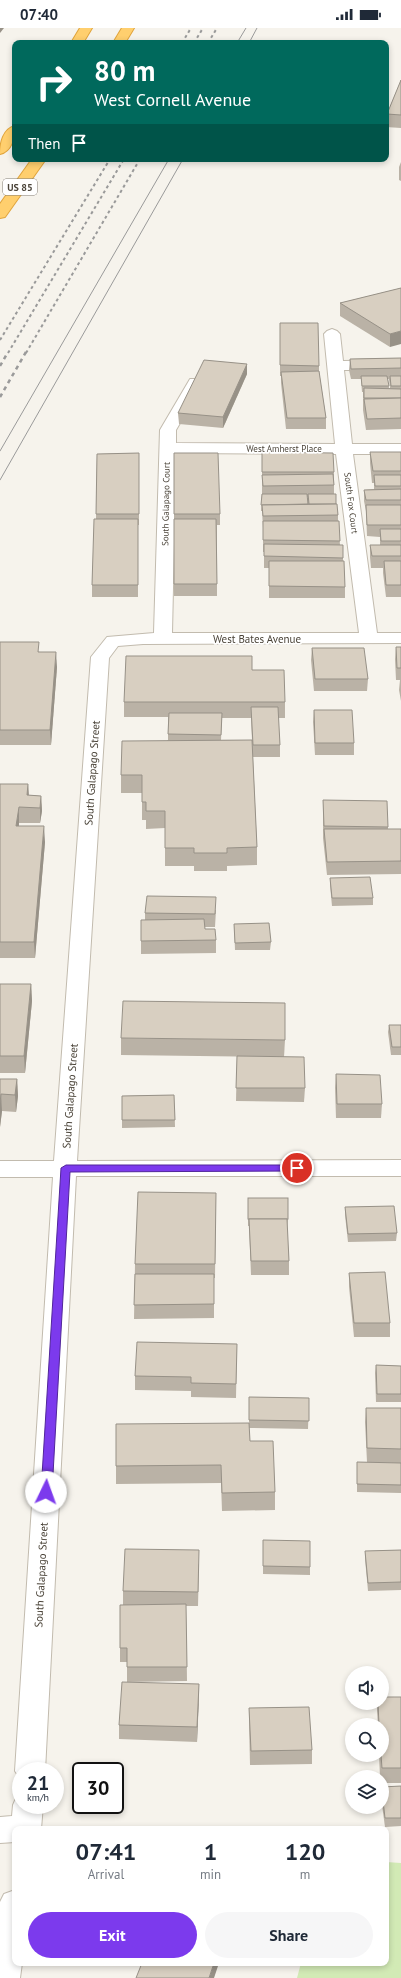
<!DOCTYPE html>
<style>
:root{--surface:#fff;--page:#f6f6f7;--text:#1f2937;--muted:#747a83;--accent:#7c3aed}
body{margin:0;font-family:"PT Sans",sans-serif;background:var(--page);color:var(--text);height:100vh;display:flex;flex-direction:column;font-size:15px;white-space:nowrap}
*{box-sizing:border-box;margin:0}
p{font-size:13px;color:var(--muted)}
.icon{flex:none;width:22px;height:22px;fill:none;stroke:currentColor;stroke-width:2;stroke-linecap:round;stroke-linejoin:round}
.map{position:relative;flex:1;overflow:hidden}
.details{position:absolute;left:12px;top:1798px;width:377px;height:140px;display:flex;flex-direction:column;background:var(--surface);border-radius:8px;box-shadow:0 2px 6px #0003}
.details>*{flex:none}
.hud{position:absolute;left:12px;top:12px;width:377px;height:122px;border-radius:8px;box-shadow:0 2px 6px #0003;background:#00695c;color:#fff;overflow:hidden}
.controls{position:absolute;left:345px;top:1638px;display:grid;gap:8px}
.controls a{display:grid;place-items:center;width:44px;height:44px;border-radius:50%;background:var(--surface);box-shadow:0 2px 6px #0003;font-size:20px}
.speed{position:absolute;left:12px;top:1734px;display:flex;gap:8px;font-size:20px;font-weight:700;text-align:center}
.speed>*{display:grid;place-content:center;width:52px;height:52px;border-radius:50%;background:var(--surface);box-shadow:0 2px 6px #0003;line-height:1}
.speed small{font-size:10px;font-weight:400}
.speed .limit{border:2px solid #111;border-radius:6px;background:#fff;color:#111}
.pin{position:absolute;display:grid;place-items:center;width:34px;height:34px;color:#fff;margin:-17px;border:2px solid #fff;border-radius:50%;box-shadow:0 1px 4px #0007}
.me{position:absolute;width:44px;margin:-22px;rotate:3deg;stroke-linejoin:round;filter:drop-shadow(0 0 3px #0008)}
.turn{display:flex;align-items:center;gap:14px;height:84px;padding:0 16px;font-size:18px}
.turn .icon{width:52px;height:52px;stroke-width:2.5}
.turn b{display:block;font-size:28px;line-height:34px}
.then{display:flex;align-items:center;height:38px;padding:0 16px;background:#0003;gap:8px;font-size:15px}
.eta{display:flex;justify-content:space-evenly;align-items:center;height:68px;text-align:center}
.eta b{font-size:24px;font-weight:700;line-height:28px}
.action{display:flex;gap:8px;margin-top:auto;padding:8px 16px}
.action a{flex:1;height:46px;border-radius:24px;background:var(--accent);color:#fff;font-size:16px;font-weight:700;line-height:46px;text-align:center}
.action a+a{background:var(--page);color:var(--text)}
.status{display:flex;justify-content:space-between;align-items:center;height:28px;padding:0 20px;background:var(--surface);direction:ltr}
.status svg{height:11px;fill:currentColor}
.map>svg:first-child{display:block}
.green{fill:#d2eab5}
.lines{fill:none;stroke-linecap:round;stroke-linejoin:round}
.minor-casing{stroke:#c2bbae;stroke-width:2}
.highway-casing{stroke:#e0a43c;stroke-width:2}
.minor{fill:#fff;fill-rule:evenodd}
.highway{fill:#ffcf6e;fill-rule:evenodd}
.tram{stroke:#9a9a9a;stroke-width:1}
.rail-far1{stroke:#9a9a9a;stroke-width:2;stroke-dasharray:3 3;stroke-linecap:butt}
.rail{stroke:#9a9a9a;stroke-width:2.5;stroke-dasharray:4 4;stroke-linecap:butt}
.wall{fill:#bab2a6;fill-rule:evenodd}
.shaded-wall{fill:#979187}
.building{fill:#d8cfc1;stroke:#979187}
.route{fill:#7c3aed;stroke:#51269a}
.labels{text-anchor:middle;stroke-width:3.5;stroke-linejoin:round;paint-order:stroke}
.far-street-label{font-size:9px;fill:#4b4439;stroke:#fff}
.shield{fill:#fff;stroke:#817c74;stroke-width:1}
.shield-label{font-size:10px;font-weight:bold;fill:#4b4439}
.street-label{font-size:11px;fill:#4b4439;stroke:#fff}
</style>
<div class="status"><b>07:40</b><svg viewBox="0 0 49 12"><path d="M0 12V9h3v3zM5 12V6h3v6zM10 12V3h3v9zM15 12V0h3v12zM26 1h20v11H26zM47 4h2v5h-2z"/></svg></div>
<div class="map">
<svg width="401" height="1950" viewBox="0 0 401 1950">
<rect width="100%" height="100%" fill="#f6f3ec"/>
<polygon class="green" points="386,1834 401,1835 401,1950 297,1950 301,1935 386,1935"/>
<g class="lines">
<g class="minor-casing">
<g id="minor">
<path d="M 332,301 L 337,303 L 340,306 L 343,333 L 401,332 L 401,342 L 344,342 L 352,416 L 401,416 L 401,426 L 353,426 L 377,605 L 401,605 L 401,615 L 143,616 L 118,618 L 109,630 L 77,1133 L 401,1132 L 401,1148 L 76,1148 L 45,1743 L 21,1743 L 21,1752 L 15,1743 L 53,1149 L 0,1149 L 0,1133 L 54,1133 L 91,629 L 107,609 L 154,605 L 160,402 L 190,351 L 202,351 L 204,354 L 176,402 L 176,415 L 335,416 L 324,306 L 327,303 ZM 176,425 L 336,426 L 359,605 L 172,605 Z"/>
<polygon points="21,1767 21,1777 43,1777 41,1801 15,1801 15,1814 0,1815 0,1789 12,1788 13,1777 17,1768"/>
<polygon points="15,1862 15,1935 22,1935 20,1950 0,1950 0,1874 4,1866"/>
</g>
</g>
<g class="highway-casing">
<g id="highway">
<polygon points="80,0 92,0 83,15 71,15"/>
<polygon points="122,0 134,0 125,15 113,15"/>
<path d="M 15,98 C 15,109 12,123 0,126 C 0,115 3,101 15,98 Z"/>
<polygon points="32,131 46,131 5,189 0,190 0,176"/>
</g>
</g>
<use href="#minor" class="minor"/>
<use href="#highway" class="highway"/>
<g class="tram">
<polyline points="237,15 246,0"/>
<polyline points="249,15 257,0"/>
<polyline points="0,423 169,131"/>
<polyline points="0,452 183,131"/>
</g>
<g class="rail-far1">
<polyline points="182,15 191,0"/>
<polyline points="194,15 203,0"/>
<polyline points="208,15 217,0"/>
<polyline points="0,312 110,131"/>
<polyline points="8,325 124,131"/>
<polyline points="26,325 140,131"/>
</g>
<g class="rail">
<polyline points="0,338 8,324"/>
<polyline points="0,369 26,324"/>
</g>
</g>
<g class="wall">
<polygon points="401,52 401,100 386,99 387,86"/>
<polygon points="401,134 401,153 399,152 399,139"/>
<polygon points="401,260 390,319 340,288 340,275"/>
<polygon points="280,295 319,338 319,343 326,390 326,401 286,401 281,355 281,348 280,348"/>
<path d="M 401,330 L 401,401 L 366,402 L 363,382 L 363,364 L 362,364 L 361,351 L 351,351 L 349,342 L 350,331 ZM 388,351 L 389,351 L 390,360 L 389,360 Z"/>
<polygon points="247,336 247,346 223,400 179,396 178,385"/>
<path d="M 262,424 L 334,444 L 334,466 L 338,487 L 338,493 L 340,517 L 343,517 L 343,533 L 345,559 L 345,570 L 269,570 L 269,540 L 264,540 L 264,524 L 263,524 L 263,500 L 262,483 L 261,483 L 262,466 ZM 307,469 L 308,469 L 308,476 Z"/>
<polygon points="370,424 401,424 401,569 386,569 383,545 383,540 371,540 370,529 370,517 380,517 380,509 367,508 366,483 364,473 364,462 374,461 374,455 372,455 370,435"/>
<polygon points="139,425 139,497 138,497 138,569 92,569 92,557 96,491 97,426"/>
<polygon points="174,425 220,486 220,497 217,497 217,568 174,568"/>
<polygon points="0,614 40,624 57,639 51,717 0,717"/>
<polygon points="396,619 401,619 401,673 399,662 400,652 396,652 395,631"/>
<polygon points="312,620 368,651 367,663 314,663 311,632"/>
<path d="M 252,642 L 285,674 L 285,690 L 278,690 L 280,717 L 280,729 L 253,729 L 257,819 L 257,837 L 227,838 L 227,843 L 194,843 L 194,838 L 165,838 L 165,800 L 146,801 L 146,792 L 142,792 L 142,765 L 121,765 L 121,747 L 168,712 L 168,689 L 124,689 L 124,674 ZM 222,690 L 251,690 L 252,712 L 221,712 Z"/>
<polygon points="314,682 354,715 354,727 315,727 313,694"/>
<polygon points="0,756 28,756 29,767 41,768 42,783 40,795 19,795 19,798 45,814 35,930 0,930"/>
<polygon points="323,772 388,799 388,801 401,801 401,846 327,847 323,810"/>
<polygon points="330,850 373,870 373,877 332,878 330,857"/>
<polygon points="216,882 215,899 205,899 205,901 216,912 216,925 141,926 141,892 145,892 145,885"/>
<polygon points="234,896 271,914 270,922 235,922"/>
<polygon points="0,956 31,956 32,973 25,1045 0,1045"/>
<polygon points="389,997 401,997 401,1027 391,1027 388,1004"/>
<polygon points="121,1010 285,1012 284,1029 121,1027"/>
<polygon points="237,1028 305,1060 304,1074 236,1073"/>
<polygon points="336,1046 382,1076 381,1090 336,1090 335,1060"/>
<polygon points="0,1051 17,1051 18,1068 16,1084 2,1083 0,1099"/>
<polygon points="174,1067 175,1099 122,1100 122,1068"/>
<polygon points="216,1165 215,1250 214,1250 214,1290 134,1291 135,1236"/>
<polygon points="248,1170 288,1191 287,1199 289,1233 289,1247 251,1247 249,1198 248,1198"/>
<polygon points="345,1179 397,1205 396,1213 348,1214 345,1187"/>
<polygon points="349,1245 390,1295 390,1309 354,1309 349,1259"/>
<polygon points="237,1316 236,1370 191,1369 191,1363 135,1362 135,1348"/>
<polygon points="376,1337 401,1338 401,1374 376,1374 375,1345"/>
<polygon points="249,1369 309,1370 308,1401 249,1400 250,1413 275,1464 275,1482 222,1483 221,1455 116,1456 116,1438 249,1395"/>
<polygon points="366,1380 401,1380 401,1465 357,1464 357,1434 367,1434 365,1394"/>
<polygon points="263,1512 310,1539 310,1547 263,1546"/>
<polygon points="401,1522 401,1562 368,1563 365,1531 365,1523"/>
<polygon points="199,1536 198,1578 186,1578 187,1653 127,1654 127,1634 120,1634 120,1620 123,1577 123,1563"/>
<polygon points="199,1656 197,1714 119,1711 119,1697"/>
<polygon points="401,1669 401,1755 382,1755 382,1749 380,1749 379,1727 382,1727 382,1697 378,1697 377,1683 377,1675 382,1675"/>
<polygon points="249,1680 312,1722 312,1736 250,1737 249,1694"/>
<polygon points="401,1758 401,1798 385,1799 382,1777 382,1759"/>
</g>
<g class="shaded-wall">
<polygon points="0,0 4,0 0,5"/>
<polygon points="401,303 401,316 390,319 390,306"/>
<polygon points="247,336 247,346 223,400 223,389"/>
<polygon points="56,624 57,639 51,717 50,702"/>
<polygon points="28,756 29,772 27,767"/>
<polygon points="41,768 42,783 40,795 40,780"/>
<polygon points="19,779 19,795 17,814 16,798"/>
<polygon points="44,798 45,814 35,930 34,914"/>
<polygon points="31,956 32,973 25,1045 24,1028"/>
<polygon points="17,1051 18,1068 16,1084 15,1067"/>
<polygon points="1,1066 2,1083 0,1099 0,1075"/>
<polygon points="199,1656 199,1670 197,1714 197,1699"/>
<polygon points="214,1935 219,1935 214,1950 209,1950"/>
</g>
<g class="building">
<polygon points="401,52 401,87 387,86"/>
<polygon points="401,260 401,303 390,306 340,275"/>
<polygon points="280,295 318,295 319,338 280,337"/>
<polygon points="401,330 401,340 351,341 350,331"/>
<polygon points="204,332 247,336 223,389 178,385"/>
<polygon points="319,343 326,390 287,390 281,344"/>
<polygon points="361,348 387,348 389,358 362,358"/>
<polygon points="390,348 401,348 401,358 391,358"/>
<polygon points="364,360 401,361 401,370 364,370"/>
<polygon points="401,370 401,390 367,391 364,371"/>
<polygon points="262,424 333,425 334,444 262,444"/>
<polygon points="370,424 401,424 401,443 373,443"/>
<polygon points="139,425 139,486 96,486 97,426"/>
<polygon points="174,425 218,425 220,486 174,486"/>
<polygon points="333,446 334,457 263,458 262,447"/>
<polygon points="374,447 401,447 401,458 375,458"/>
<polygon points="401,461 401,472 366,472 364,462"/>
<polygon points="262,466 307,466 308,476 261,477"/>
<polygon points="308,466 336,466 336,476 309,476"/>
<polygon points="337,476 338,487 263,488 262,477"/>
<polygon points="366,477 401,477 401,497 367,497"/>
<polygon points="94,491 138,491 138,557 92,557"/>
<polygon points="174,491 216,491 217,556 174,556"/>
<polygon points="263,493 339,493 340,513 263,512"/>
<polygon points="380,501 401,501 401,513 381,513"/>
<polygon points="264,516 343,517 343,530 264,528"/>
<polygon points="370,517 401,517 401,528 372,528"/>
<polygon points="269,533 344,533 345,559 269,558"/>
<polygon points="384,533 401,533 401,557 386,557"/>
<polygon points="0,614 39,614 38,624 56,624 50,702 0,702"/>
<polygon points="396,619 401,619 401,640 397,640"/>
<polygon points="312,620 364,620 368,651 315,651"/>
<polygon points="126,628 252,628 252,642 284,642 285,674 124,674"/>
<polygon points="251,679 278,679 280,717 253,717"/>
<polygon points="314,682 352,682 354,715 315,715"/>
<polygon points="169,685 222,685 221,707 168,706"/>
<polygon points="252,712 257,819 227,820 227,825 194,825 194,820 165,820 165,783 146,783 146,774 142,774 142,747 121,747 122,713"/>
<polygon points="0,756 28,756 27,767 41,768 40,780 19,779 16,798 44,798 34,914 0,914"/>
<polygon points="323,772 387,773 388,799 324,798"/>
<polygon points="324,801 401,801 401,833 327,834"/>
<polygon points="370,849 373,870 332,870 330,850"/>
<polygon points="147,868 216,869 215,886 145,885"/>
<polygon points="204,891 205,901 215,901 216,912 141,913 141,892"/>
<polygon points="269,895 271,914 235,915 234,896"/>
<polygon points="0,956 31,956 24,1028 0,1028"/>
<polygon points="123,973 285,975 285,1012 121,1010"/>
<polygon points="389,997 401,997 401,1019 392,1019"/>
<polygon points="237,1028 304,1029 305,1060 236,1060"/>
<polygon points="336,1046 380,1047 382,1076 337,1076"/>
<polygon points="0,1051 17,1051 15,1067 1,1066 0,1075"/>
<polygon points="174,1067 175,1092 122,1092 122,1068"/>
<polygon points="138,1164 216,1165 215,1236 135,1236"/>
<rect x="248" y="1170" width="40" height="21"/>
<polygon points="394,1178 397,1205 348,1206 345,1179"/>
<polygon points="249,1191 287,1191 289,1233 251,1233"/>
<polygon points="385,1244 390,1295 354,1295 349,1245"/>
<polygon points="135,1246 214,1246 214,1276 134,1277"/>
<polygon points="137,1314 237,1316 236,1356 191,1355 191,1349 135,1348"/>
<polygon points="376,1337 401,1338 401,1366 377,1366"/>
<polygon points="249,1369 309,1370 309,1393 249,1392"/>
<polygon points="366,1380 401,1380 401,1421 367,1420"/>
<polygon points="249,1395 250,1413 273,1413 275,1464 222,1465 221,1437 116,1438 116,1396"/>
<polygon points="357,1434 401,1435 401,1457 357,1456"/>
<polygon points="263,1512 310,1513 310,1539 263,1538"/>
<polygon points="125,1521 199,1522 198,1564 123,1563"/>
<polygon points="401,1522 401,1554 368,1555 365,1523"/>
<polygon points="186,1576 187,1639 127,1639 127,1620 120,1620 120,1577"/>
<polygon points="122,1654 199,1656 197,1699 119,1697"/>
<polygon points="382,1669 401,1669 401,1740 382,1740 381,1727 382,1727 382,1697 379,1697 378,1675 382,1675"/>
<polygon points="309,1679 312,1722 251,1723 249,1680"/>
<polygon points="401,1758 401,1790 385,1790 382,1764 382,1759"/>
<polygon points="142,1935 214,1935 209,1950 136,1950"/>
</g>
<polygon class="route" points="66,1137 297,1137 302,1140 297,1143 70,1144 52,1464 46,1468 41,1464 61,1140"/>
<g class="labels">
<g class="far-street-label">
<text x="284" y="424">West Amherst Place</text>
<text transform="translate(351 475) rotate(83)" y="3">South Fox Court</text>
<text transform="translate(166 476) rotate(-89)" y="3">South Galapago Court</text>
</g>
<rect class="shield" x="3" y="151" width="34" height="16" rx="3"/>
<g class="shield-label">
<text x="20" y="163">US 85</text>
</g>
<g class="street-label">
<text x="257" y="615">West Bates Avenue</text>
<text transform="translate(92 745) rotate(-86)" y="4">South Galapago Street</text>
<text transform="translate(70 1068) rotate(-86)" y="4">South Galapago Street</text>
<text transform="translate(41 1547) rotate(-87)" y="4">South Galapago Street</text>
</g>
</g>
</svg>
<div class="controls">
<a><svg class="icon" aria-label="sound" viewBox="0 0 24 24"><path d="M4 9h4l5-4v14l-5-4H4zM17 9q2 3 0 6"/></svg></a>
<a><svg class="icon" aria-label="search" viewBox="0 0 24 24"><circle cx="10" cy="10" r="6"/><path d="M15 15l6 6"/></svg></a>
<a><svg class="icon" aria-label="layers" viewBox="0 0 24 24"><path d="M12 4l9 5-9 5-9-5zM3 14l9 5 9-5"/></svg></a>
</div>
<div class="speed"><div>21<small>km/h</small></div><div class="limit">30</div></div>
<div class="pin" style="left:297px;top:1140px;background:#d93025"><svg class="icon" aria-label="arrive" viewBox="0 0 24 24"><path d="M6 21V4h12l-3 4 3 4H6"/></svg></div>
<svg class="me" style="left:46px;top:1464px" viewBox="-20 -20 40 40"><circle r="19" fill="#fff"/><path d="M0-13L10 11 0 6-10 11z" fill="#7c3aed"/></svg>
<div class="hud">
<div class="turn"><svg class="icon" aria-label="right" viewBox="0 0 24 24"><path d="M7 20v-9h11M14 6l5 5-5 5"/></svg><div><b>80 m</b>West Cornell Avenue</div></div>
<div class="then">Then<svg class="icon" aria-label="arrive" viewBox="0 0 24 24"><path d="M6 21V4h12l-3 4 3 4H6"/></svg></div>
</div>
<section class="details">
<div class="eta">
<div><b>07:41</b><p>Arrival</p></div>
<div><b>1</b><p>min</p></div>
<div><b>120</b><p>m</p></div>
</div>
<div class="action"><a>Exit</a><a>Share</a></div>
</section>
</div>
